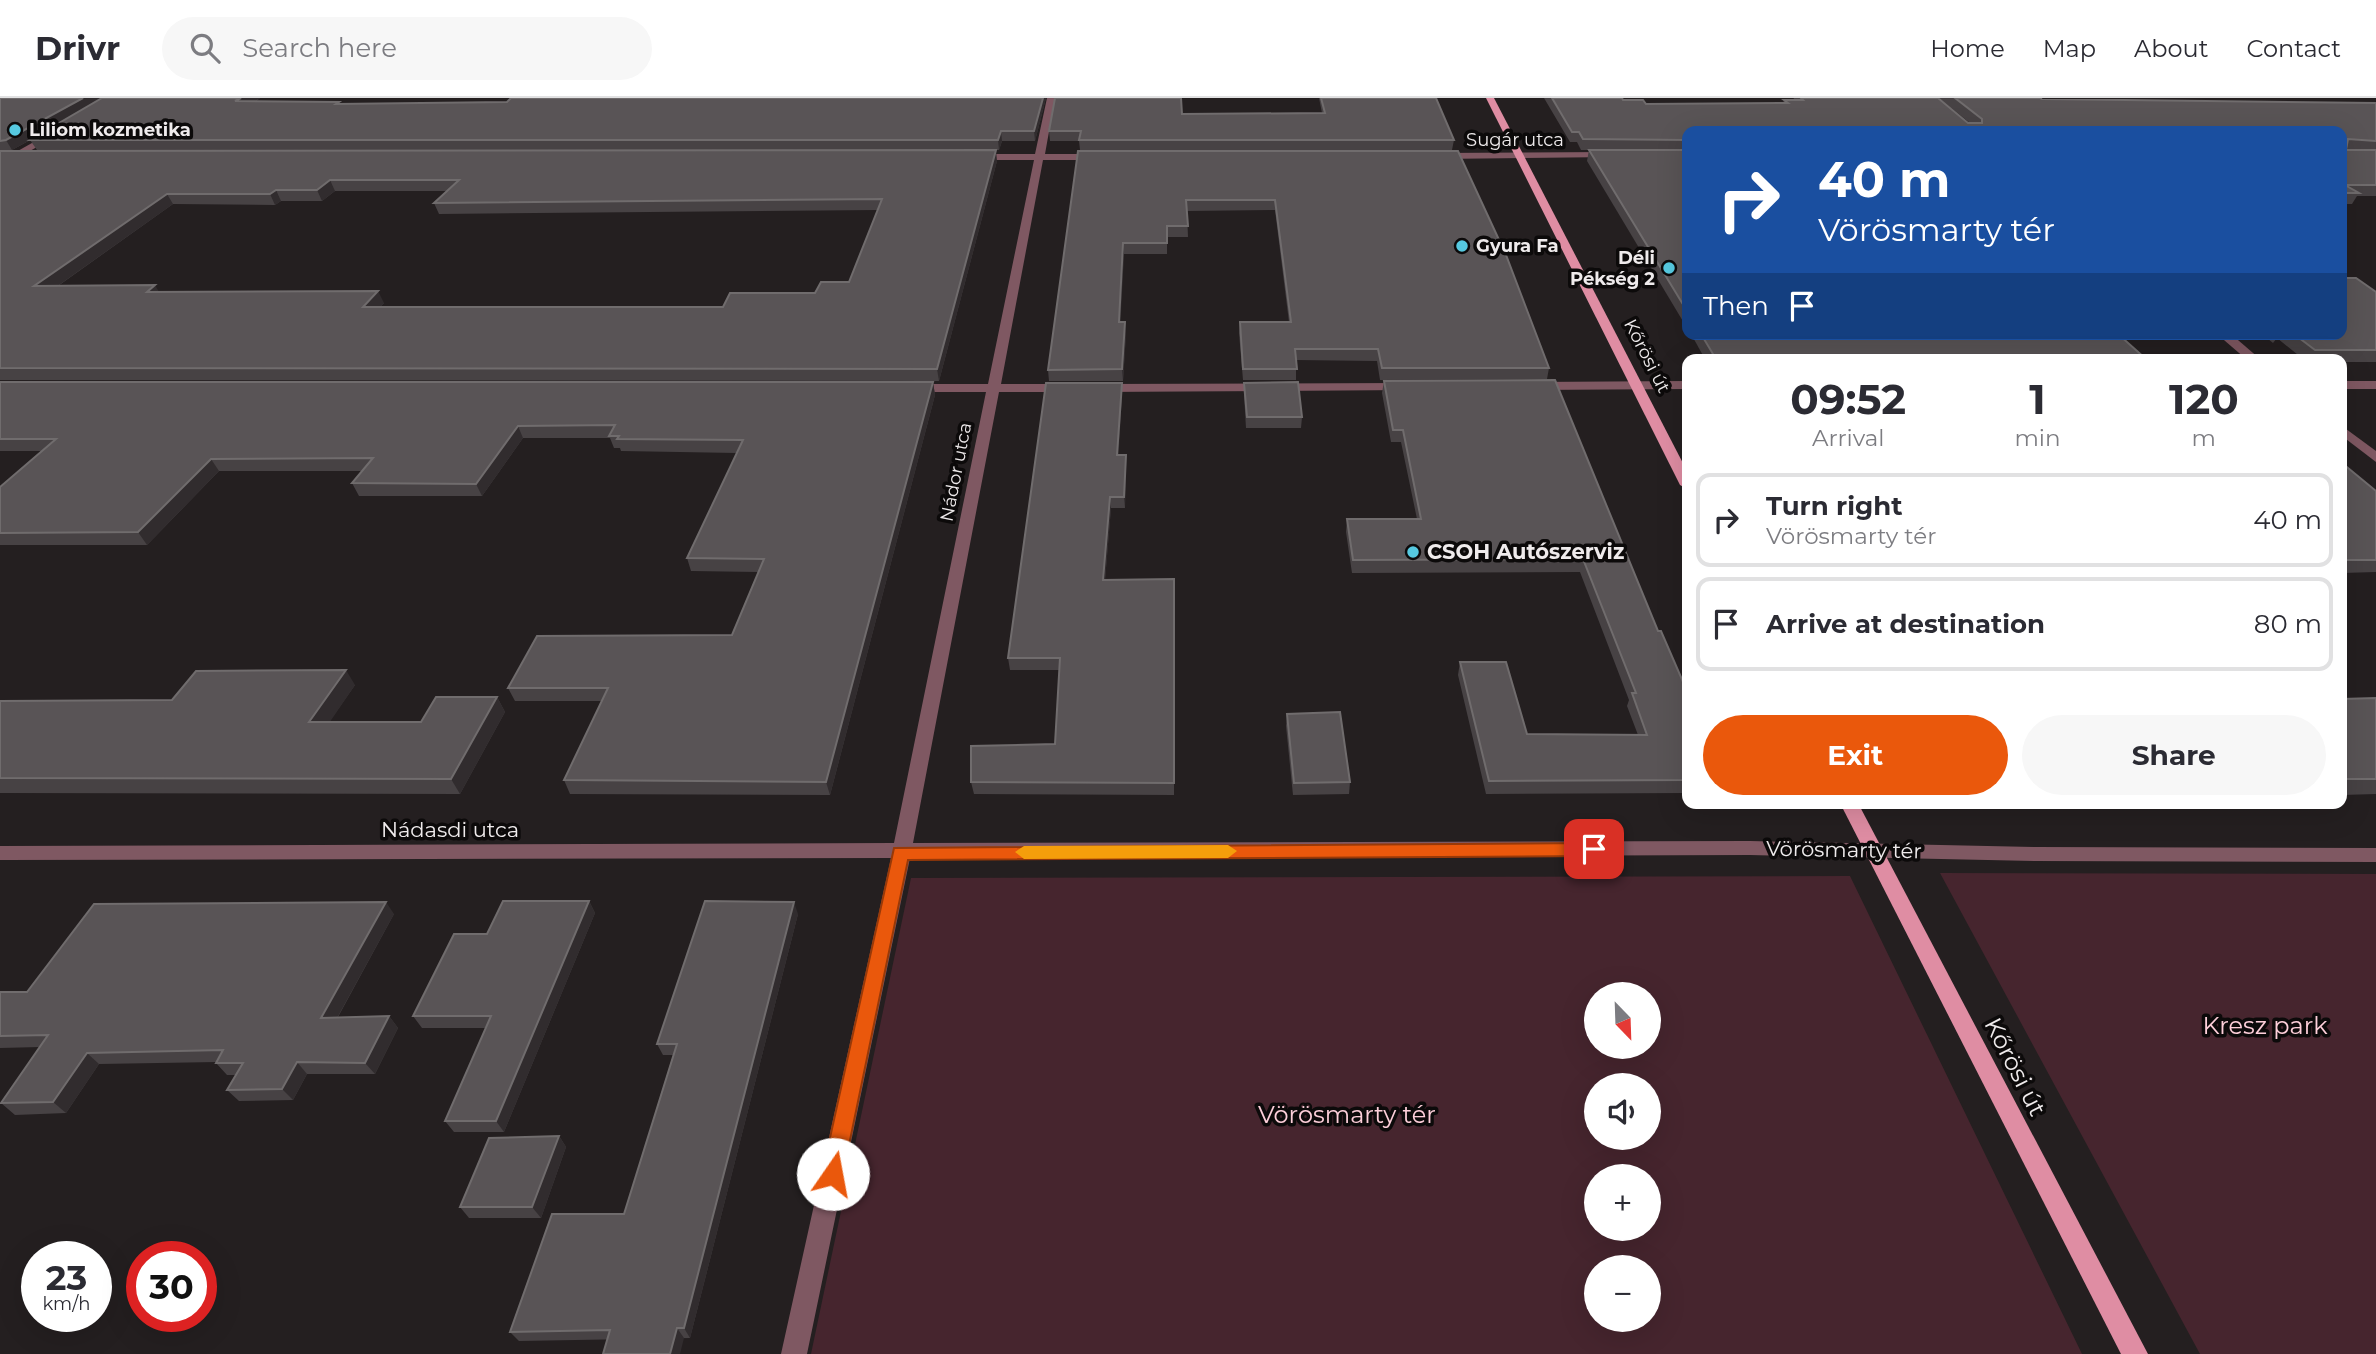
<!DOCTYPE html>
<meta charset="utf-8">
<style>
:root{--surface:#fff;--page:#f7f7f7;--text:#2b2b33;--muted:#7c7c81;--line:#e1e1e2;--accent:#ea580c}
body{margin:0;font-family:Montserrat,sans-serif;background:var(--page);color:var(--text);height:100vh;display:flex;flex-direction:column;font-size:26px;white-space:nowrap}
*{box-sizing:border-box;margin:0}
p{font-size:23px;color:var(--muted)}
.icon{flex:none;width:38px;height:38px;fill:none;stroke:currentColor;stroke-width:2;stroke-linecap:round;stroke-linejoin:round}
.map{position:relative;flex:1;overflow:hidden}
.drawer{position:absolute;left:1682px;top:256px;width:665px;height:455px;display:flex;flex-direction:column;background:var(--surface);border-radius:14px;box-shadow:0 7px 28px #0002}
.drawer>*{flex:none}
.hud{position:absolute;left:1682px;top:28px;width:665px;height:214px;border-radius:14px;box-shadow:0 7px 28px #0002;background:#1a4fa0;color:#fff;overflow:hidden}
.needle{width:46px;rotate:157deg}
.fabs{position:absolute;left:1584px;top:884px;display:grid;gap:14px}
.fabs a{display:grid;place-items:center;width:77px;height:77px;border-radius:50%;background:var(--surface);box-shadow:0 7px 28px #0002;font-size:35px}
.speed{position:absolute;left:21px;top:1143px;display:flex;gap:14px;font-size:35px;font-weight:700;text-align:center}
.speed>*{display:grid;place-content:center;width:91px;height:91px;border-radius:50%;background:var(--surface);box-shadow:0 7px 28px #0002;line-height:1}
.speed small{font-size:18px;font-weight:400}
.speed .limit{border:10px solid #d22;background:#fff;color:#111}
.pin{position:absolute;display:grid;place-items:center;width:60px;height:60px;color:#fff;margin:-30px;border-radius:14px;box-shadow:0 4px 10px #0006}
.me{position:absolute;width:77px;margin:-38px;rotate:12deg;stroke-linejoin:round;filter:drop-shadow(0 0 5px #0008)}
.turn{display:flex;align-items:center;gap:24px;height:147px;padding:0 21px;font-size:32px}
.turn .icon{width:91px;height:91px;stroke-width:2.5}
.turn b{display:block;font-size:49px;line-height:60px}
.then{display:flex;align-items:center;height:66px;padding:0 21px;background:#0003;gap:14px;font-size:26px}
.eta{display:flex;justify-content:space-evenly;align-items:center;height:119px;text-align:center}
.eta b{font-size:42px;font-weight:700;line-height:49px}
.primary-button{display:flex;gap:14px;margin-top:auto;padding:14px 21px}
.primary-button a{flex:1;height:80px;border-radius:42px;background:var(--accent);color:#fff;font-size:28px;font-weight:700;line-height:80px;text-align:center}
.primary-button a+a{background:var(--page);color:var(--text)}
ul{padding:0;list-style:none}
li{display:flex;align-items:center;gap:21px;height:94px;margin:0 14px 10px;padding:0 7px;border:4px solid var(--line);border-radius:14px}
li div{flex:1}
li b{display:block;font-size:26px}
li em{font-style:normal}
header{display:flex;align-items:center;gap:42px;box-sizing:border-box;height:98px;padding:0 35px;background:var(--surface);border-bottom:2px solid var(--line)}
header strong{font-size:33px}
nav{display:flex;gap:38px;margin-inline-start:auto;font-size:24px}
.search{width:490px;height:63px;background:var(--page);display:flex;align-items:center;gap:18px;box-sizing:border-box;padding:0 24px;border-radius:38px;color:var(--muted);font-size:26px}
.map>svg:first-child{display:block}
.green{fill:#46252e;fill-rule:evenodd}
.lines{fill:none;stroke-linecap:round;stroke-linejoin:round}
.minor{fill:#7f5862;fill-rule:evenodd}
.major{fill:#df8da3;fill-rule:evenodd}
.wall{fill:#474244;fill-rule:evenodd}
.shaded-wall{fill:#312c2e}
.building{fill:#595456;stroke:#706c6d;stroke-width:2;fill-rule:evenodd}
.route{fill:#ea580c;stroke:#983908;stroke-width:2}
.slow{fill:#f59e0b}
.poi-dot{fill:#56c9e0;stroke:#0c0a0a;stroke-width:2.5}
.labels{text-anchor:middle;stroke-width:7;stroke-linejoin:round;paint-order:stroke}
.far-poi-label{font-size:18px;font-weight:bold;fill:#efebec;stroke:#0c0a0a;text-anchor:start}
.far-street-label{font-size:18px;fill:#efebec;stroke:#0c0a0a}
.poi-label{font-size:21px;font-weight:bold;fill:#efebec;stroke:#0c0a0a;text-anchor:start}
.street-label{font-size:21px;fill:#efebec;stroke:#0c0a0a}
.near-park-label{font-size:24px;fill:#fecfda;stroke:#0c0a0a}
.near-street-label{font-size:24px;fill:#efebec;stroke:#0c0a0a}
</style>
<header>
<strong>Drivr</strong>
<div class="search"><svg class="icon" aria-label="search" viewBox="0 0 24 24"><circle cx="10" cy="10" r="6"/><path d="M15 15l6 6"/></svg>Search here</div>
<nav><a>Home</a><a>Map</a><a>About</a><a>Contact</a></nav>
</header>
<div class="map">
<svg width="2376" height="1256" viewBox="0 0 2376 1256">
<rect width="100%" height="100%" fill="#241f20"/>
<g class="green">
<polygon points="1940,775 2376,776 2376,1256 2200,1256"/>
<path d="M 1850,778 L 2082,1256 L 811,1256 L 911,780 ZM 1596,896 L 1648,896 L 1648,948 L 1596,948 ZM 1596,987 L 1648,987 L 1648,1040 L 1596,1040 ZM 1596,1078 L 1648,1078 L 1648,1130 L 1596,1130 ZM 1596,1169 L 1648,1169 L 1648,1222 L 1596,1222 Z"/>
</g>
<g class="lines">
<g class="minor">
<polygon points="1047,0 1055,0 1045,56 1099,56 1104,59 1099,62 1043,62 1001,286 1068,286 1074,290 1068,294 999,294 913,745 1750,743 2034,749 2376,750 2376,764 2034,763 1750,757 910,760 807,1256 781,1256 891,760 0,762 0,748 894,745 986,294 910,294 904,290 910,286 988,286 1034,62 973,62 968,59 973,56 1035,56"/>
<polygon points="55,32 58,33 58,37 0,70 0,63"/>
<polygon points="1610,54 1615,57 1613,59 1438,61 1433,58 1438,55"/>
<polygon points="2217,236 2231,236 2260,261 2246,261"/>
<polygon points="1687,283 1687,291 1533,292 1527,288 1533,284"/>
<rect x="2342" y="283" width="34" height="8"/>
<polygon points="1407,285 1413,289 1411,292 1099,294 1093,290 1099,286"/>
<polygon points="2342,328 2376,353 2376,364 2342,338"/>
</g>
<g class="major">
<polygon points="1486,0 1494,0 1687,373 1687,391 1680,387"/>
<polygon points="1840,705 1858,705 2148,1256 2121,1256"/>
</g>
</g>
<g class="wall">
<polygon points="0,0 260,0 255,4 340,6 1046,0 1035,43 1002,43 999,52 37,52 30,42 34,40 12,52 0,53"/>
<polygon points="1319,0 1436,0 1454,42 1452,52 1080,52 1079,43 1050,43 1049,33 1182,16 1322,15"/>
<polygon points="1544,0 1622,0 1623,2 1646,6 1783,5 1784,2 1793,2 1794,0 1938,0 1968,25 1970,25 1939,0 2040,0 2042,1 2376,5 2376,98 2357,98 2352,106 2342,106 2342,33 1687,33 1687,52 1581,52 1577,44 1570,44"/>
<polygon points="1589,52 1687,52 1687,230 1587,63"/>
<path d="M 0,53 L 997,63 L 939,283 L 0,282 ZM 335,93 L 448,93 L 434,105 L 439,116 L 878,112 L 849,184 L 815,195 L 723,209 L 380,209 L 384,205 L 58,188 L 173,106 L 275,107 L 281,103 L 322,103 Z"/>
<polygon points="1078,53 1458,53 1549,270 1547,281 1380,282 1377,263 1296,262 1296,282 1243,282 1239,235 1240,224 1289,224 1275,112 1187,113 1188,139 1167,139 1167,156 1124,156 1120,224 1126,235 1123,283 1049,283 1048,272"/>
<polygon points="2376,194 2376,264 2342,264 2342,261 2303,261 2277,240 2273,245 2262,236 2342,236"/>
<polygon points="1691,236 2118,236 2146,261 1705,261"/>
<polygon points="1555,282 1658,533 1687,593 1687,695 1486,696 1458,577 1460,564 1527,636 1638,637 1627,608 1629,602 1580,474 1352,475 1346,434 1347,421 1417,421 1401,344 1391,344 1382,295 1384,283"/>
<polygon points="0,284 933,284 935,297 830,697 570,696 564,682 602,603 515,603 508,590 732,537 758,474 691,473 687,460 737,355 621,353 620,350 614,350 610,340 523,340 482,398 359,398 352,385 363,373 219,373 147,447 0,447 0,389 41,353 0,353"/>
<polygon points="1122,285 1122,296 1118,357 1126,357 1125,410 1111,410 1105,482 1174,481 1174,697 974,696 971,684 1055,646 1059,572 1010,572 1008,560"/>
<polygon points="1244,285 1302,319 1301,330 1246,330 1244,296"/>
<polygon points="2342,365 2376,393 2376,474 2342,475"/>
<polygon points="355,587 329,624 421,624 497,599 505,614 460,696 0,695 0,603 172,602"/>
<polygon points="2376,600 2376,696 2342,697 2342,601"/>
<polygon points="1287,616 1350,684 1349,696 1293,697 1286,628"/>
<polygon points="589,803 595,815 504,1034 454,1034 445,1023 486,930 422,930 413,918 487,836"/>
<polygon points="394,816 338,919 389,918 398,930 375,976 307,976 293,1002 239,1003 227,992 236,977 227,977 216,965 217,964 99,966 66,1015 15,1017 1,1005 40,949 0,950 0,894 27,894"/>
<polygon points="798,816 690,1240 519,1243 510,1234 624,1116 673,957 663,957 657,946"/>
<polygon points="559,1038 566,1049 541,1120 469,1120 460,1109"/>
</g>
<g class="shaded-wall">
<polygon points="83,0 105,0 12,52 6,42"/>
<polygon points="241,0 260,0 240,13 235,3"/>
<polygon points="1043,0 1046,0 1035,43 1034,33"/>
<polygon points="1001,33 1002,43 999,52 998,42"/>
<polygon points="996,52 997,63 939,283 937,271"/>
<polygon points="330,82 335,93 322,103 317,92"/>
<polygon points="276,92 281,103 275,107 270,96"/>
<polygon points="167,96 173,106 42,199 34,188"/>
<polygon points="1123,145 1124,156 1120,235 1119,224"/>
<polygon points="155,187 162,199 147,194"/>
<polygon points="378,193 384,205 369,220 363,209"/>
<polygon points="1125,224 1126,235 1123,283 1122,271"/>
<polygon points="933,284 935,297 830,697 826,684"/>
<polygon points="1122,285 1122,296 1118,368 1117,357"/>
<polygon points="518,328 523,340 482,398 476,386"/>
<polygon points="1126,357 1126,368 1125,410 1124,399"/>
<polygon points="211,361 219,373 147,447 138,434"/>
<polygon points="1110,399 1111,410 1104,494 1103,482"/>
<polygon points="346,572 355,587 319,640 309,624"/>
<polygon points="497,599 505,614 460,696 451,681"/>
<polygon points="589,803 595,815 504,1034 496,1023"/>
<polygon points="386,804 394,816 331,931 321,920"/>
<polygon points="794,804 798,816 690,1240 684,1230"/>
<polygon points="389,918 398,930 375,976 365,965"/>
<polygon points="87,955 99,966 66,1015 53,1004"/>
<polygon points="297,964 307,976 293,1002 282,991"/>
<polygon points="559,1038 566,1049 541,1120 532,1109"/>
<polygon points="677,1230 684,1240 680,1256 670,1256"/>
</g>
<g class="building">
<polygon points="0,0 83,0 6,42 0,43"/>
<polygon points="102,0 241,0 235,3 339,4 336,6 507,4 511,0 1043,0 1034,33 1001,33 998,42 30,42"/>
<polygon points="1055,0 1181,0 1182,16 1325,15 1321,0 1436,0 1454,42 1079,42 1081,33 1049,33"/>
<polygon points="1552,0 1622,0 1623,2 1643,2 1646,6 1788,5 1784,2 1803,2 1801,0 1938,0 1968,25 1982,25 1982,21 1955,0 2040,0 2042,1 2376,5 2376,43 2348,41 2346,52 2376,52 2376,87 2345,87 2359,95 2342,95 2342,33 1687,33 1687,42 1583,41 1579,34 1572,34"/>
<path d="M 996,52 L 937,271 L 0,270 L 0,53 ZM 330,82 L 459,82 L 434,105 L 882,101 L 849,184 L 821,184 L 815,195 L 730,195 L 723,209 L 363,209 L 378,193 L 147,194 L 155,187 L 34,188 L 167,96 L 270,96 L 276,92 L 317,92 Z"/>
<polygon points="1589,52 1687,52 1687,213"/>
<polygon points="1078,53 1458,53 1506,157 1549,270 1382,270 1378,251 1295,251 1297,271 1243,271 1240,224 1291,224 1275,102 1186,102 1188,128 1167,128 1167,145 1123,145 1119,224 1125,224 1122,271 1048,272"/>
<polygon points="2342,180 2356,180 2376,194 2376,252 2315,252 2294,236 2342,236"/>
<polygon points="1701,236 2118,236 2146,261 1716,261"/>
<polygon points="1555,282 1658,533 1661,533 1687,593 1687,682 1489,683 1460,564 1506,564 1527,636 1647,637 1632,595 1636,595 1583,461 1353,462 1347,421 1421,421 1403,332 1393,332 1384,283"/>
<polygon points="0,284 933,284 826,684 564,682 608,590 508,590 537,538 732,537 764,461 687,460 743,342 617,341 619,338 609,338 615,327 518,328 476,386 352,385 373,360 211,361 138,434 0,435 0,389 56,341 0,341"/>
<polygon points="1298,284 1302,319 1247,319 1244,285"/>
<polygon points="1046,285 1122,285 1117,357 1126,357 1124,399 1110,399 1103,482 1174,481 1174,685 971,684 971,648 1055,646 1060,560 1008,560"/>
<polygon points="2342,365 2376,393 2376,462 2342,462"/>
<polygon points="346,572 309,624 421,624 436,599 497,599 451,681 0,680 0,603 172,602 196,573"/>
<polygon points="2376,600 2376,681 2342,681 2342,601"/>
<polygon points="1340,614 1350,684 1294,685 1287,616"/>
<polygon points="503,803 589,803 496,1023 445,1023 491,918 413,918 454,836 487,836"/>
<polygon points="705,803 794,804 684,1230 677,1230 670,1256 603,1256 610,1232 510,1234 552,1116 624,1116 677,946 657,946"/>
<polygon points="386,804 321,920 389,918 365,965 297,964 282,991 227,992 243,965 216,965 223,952 87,955 53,1004 1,1005 48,937 0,938 0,894 27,894 94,806"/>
<polygon points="559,1038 532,1109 460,1109 489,1040"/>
</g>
<polygon class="route" points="1594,745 1603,751 1594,758 908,762 843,1076 840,1083 833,1086 825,1083 822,1076 894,750"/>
<polygon class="slow" points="1228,747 1237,753 1228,760 1024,761 1015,754 1024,748"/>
<g class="poi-dot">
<circle cx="15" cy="32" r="7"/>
<circle cx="1462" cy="148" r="7"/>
<circle cx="1669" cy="170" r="7"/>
<circle cx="1413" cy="454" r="7"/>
</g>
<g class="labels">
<g class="far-poi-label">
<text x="29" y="38">Liliom kozmetika</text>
<text x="1476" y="154">Gyura Fa</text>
<text x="1655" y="166" text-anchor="end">Déli<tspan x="1655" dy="21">Pékség 2</tspan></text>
</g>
<g class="far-street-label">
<text x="1515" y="48">Sugár utca</text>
<text transform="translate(1647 258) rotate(63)" y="6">Kőrösi út</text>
<text transform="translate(956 374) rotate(-79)" y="6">Nádor utca</text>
</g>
<g class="poi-label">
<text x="1427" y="461">CSOH Autószerviz</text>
</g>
<g class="street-label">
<text x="450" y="739">Nádasdi utca</text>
<text transform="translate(1844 752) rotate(1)" y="7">Vörösmarty tér</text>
</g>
<g class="near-park-label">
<text x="2265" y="936">Kresz park</text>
<text x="1347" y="1025">Vörösmarty tér</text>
</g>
<g class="near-street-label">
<text transform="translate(2015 969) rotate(63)" y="8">Kőrösi út</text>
</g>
</g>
</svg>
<div class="fabs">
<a><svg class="needle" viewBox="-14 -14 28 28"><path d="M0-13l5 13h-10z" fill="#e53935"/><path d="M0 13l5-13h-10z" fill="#7c7c81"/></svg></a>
<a><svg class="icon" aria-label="sound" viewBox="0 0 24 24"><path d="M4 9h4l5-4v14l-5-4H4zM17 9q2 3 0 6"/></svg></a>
<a>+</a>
<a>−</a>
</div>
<div class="speed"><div>23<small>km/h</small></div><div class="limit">30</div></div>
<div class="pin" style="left:1594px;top:751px;background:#d93025"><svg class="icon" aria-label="arrive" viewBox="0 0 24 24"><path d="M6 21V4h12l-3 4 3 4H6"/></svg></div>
<svg class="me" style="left:833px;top:1076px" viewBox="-20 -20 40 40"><circle r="19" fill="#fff"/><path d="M0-13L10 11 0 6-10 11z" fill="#ea580c"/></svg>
<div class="hud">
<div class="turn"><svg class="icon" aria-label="right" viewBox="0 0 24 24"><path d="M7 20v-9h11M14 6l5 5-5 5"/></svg><div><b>40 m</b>Vörösmarty tér</div></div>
<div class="then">Then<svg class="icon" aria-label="arrive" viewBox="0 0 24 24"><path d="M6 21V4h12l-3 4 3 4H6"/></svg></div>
</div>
<section class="drawer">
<div class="eta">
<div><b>09:52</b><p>Arrival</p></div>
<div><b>1</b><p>min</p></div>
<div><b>120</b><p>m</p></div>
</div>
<ul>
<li><svg class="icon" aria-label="right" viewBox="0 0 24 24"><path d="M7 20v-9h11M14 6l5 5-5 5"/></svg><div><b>Turn right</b><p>Vörösmarty tér</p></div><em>40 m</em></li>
<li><svg class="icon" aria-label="arrive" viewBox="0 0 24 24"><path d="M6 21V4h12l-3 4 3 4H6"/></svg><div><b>Arrive at destination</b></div><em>80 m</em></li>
</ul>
<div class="primary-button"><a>Exit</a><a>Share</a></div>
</section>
</div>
